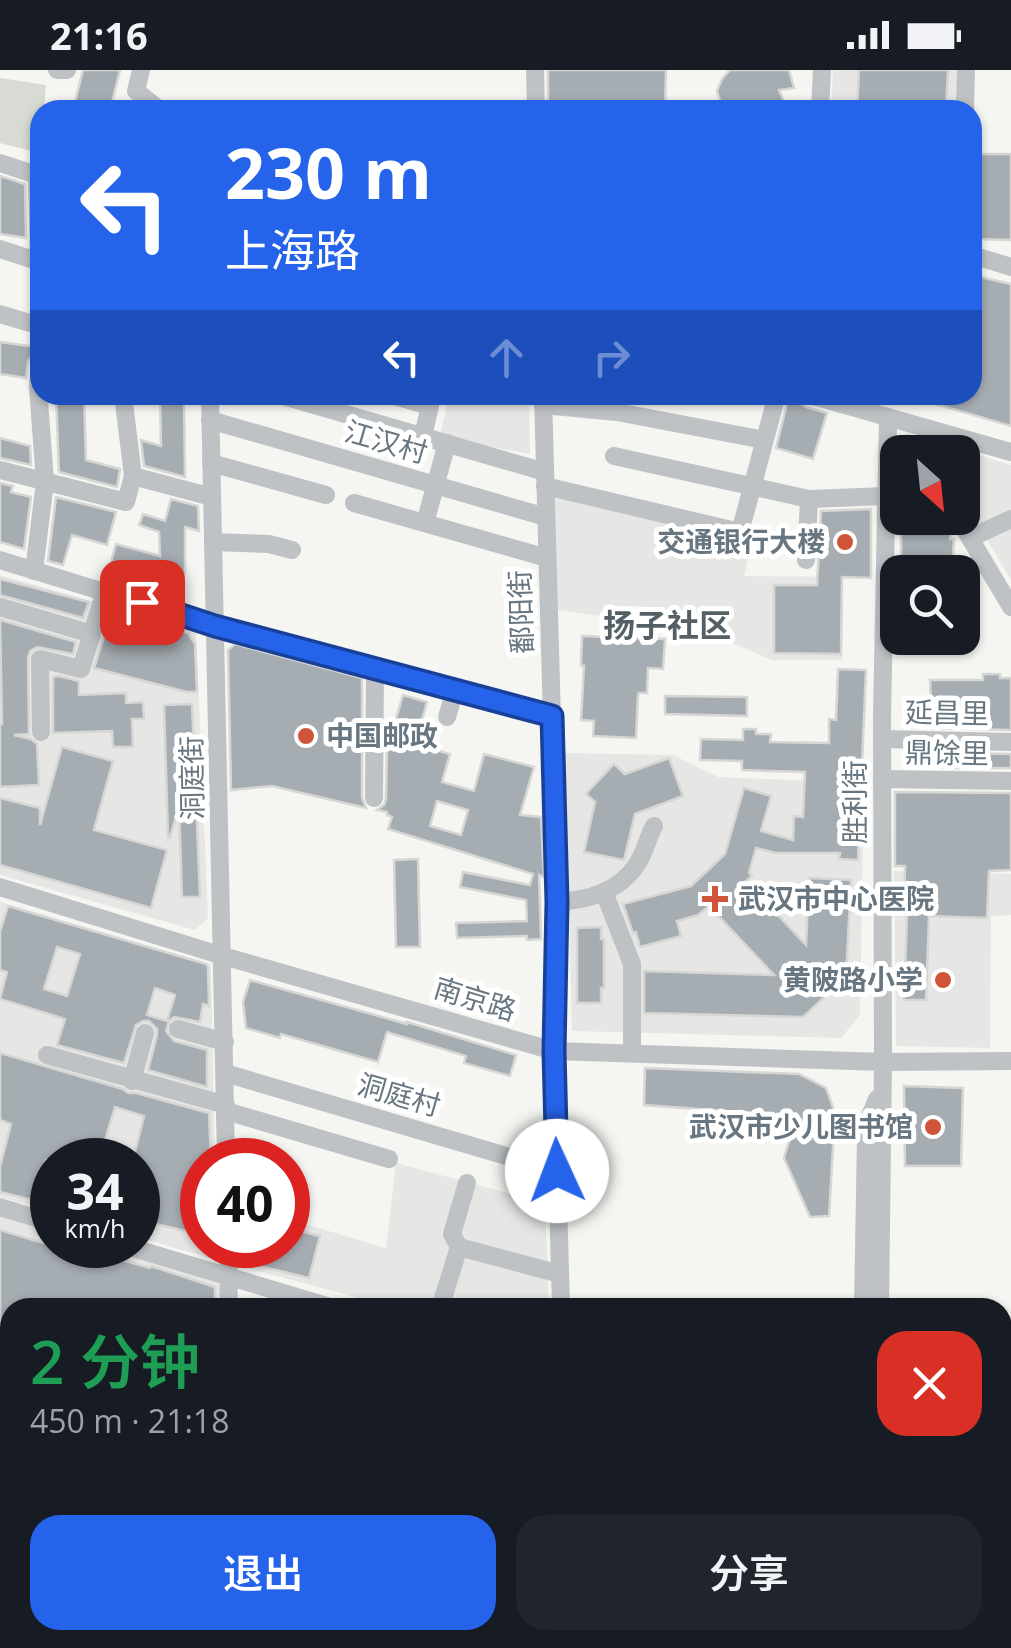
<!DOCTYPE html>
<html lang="zh">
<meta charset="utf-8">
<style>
:root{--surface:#171b24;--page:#20242c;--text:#f1f3f6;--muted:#9ea1a6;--accent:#2563eb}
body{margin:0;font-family:"Open Sans","Noto Sans SC",sans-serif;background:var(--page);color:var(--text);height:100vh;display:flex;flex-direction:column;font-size:38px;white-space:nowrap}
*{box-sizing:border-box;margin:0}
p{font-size:32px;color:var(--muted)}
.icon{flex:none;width:55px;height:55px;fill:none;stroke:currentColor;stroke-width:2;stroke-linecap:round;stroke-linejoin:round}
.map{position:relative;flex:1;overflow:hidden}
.sheet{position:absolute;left:0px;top:1228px;width:1012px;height:352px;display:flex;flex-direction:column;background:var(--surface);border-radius:30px 30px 0 0;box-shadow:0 2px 8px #0004}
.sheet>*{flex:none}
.top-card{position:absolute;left:30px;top:30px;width:952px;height:305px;border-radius:30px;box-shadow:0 2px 8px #0004;background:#2563eb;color:#fff;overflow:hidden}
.needle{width:65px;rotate:153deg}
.fabs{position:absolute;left:880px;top:365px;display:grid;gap:20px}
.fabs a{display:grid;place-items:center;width:100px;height:100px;border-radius:20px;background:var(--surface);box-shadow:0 2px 8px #0004;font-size:50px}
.speed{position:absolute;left:30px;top:1068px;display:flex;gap:20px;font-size:50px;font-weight:700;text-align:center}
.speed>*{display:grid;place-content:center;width:130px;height:130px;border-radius:50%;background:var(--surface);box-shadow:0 2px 8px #0004;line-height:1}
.speed small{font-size:25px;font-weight:400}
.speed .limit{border:15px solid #d22;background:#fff;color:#111}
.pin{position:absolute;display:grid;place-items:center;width:85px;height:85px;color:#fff;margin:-42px;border-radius:20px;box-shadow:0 5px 15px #0006}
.me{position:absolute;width:110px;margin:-55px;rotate:358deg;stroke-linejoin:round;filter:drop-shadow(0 0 8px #0008)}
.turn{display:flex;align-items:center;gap:35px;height:210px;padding:0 30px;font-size:45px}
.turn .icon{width:130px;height:130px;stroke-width:2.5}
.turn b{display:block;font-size:70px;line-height:85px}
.lanes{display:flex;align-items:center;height:95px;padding:0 30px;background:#0003;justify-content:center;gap:50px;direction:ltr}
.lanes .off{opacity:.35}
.round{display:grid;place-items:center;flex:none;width:105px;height:105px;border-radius:30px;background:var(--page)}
.overview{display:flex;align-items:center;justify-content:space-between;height:170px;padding:0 30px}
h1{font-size:60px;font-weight:600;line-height:75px;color:#1e9e55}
.action{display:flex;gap:20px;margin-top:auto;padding:20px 30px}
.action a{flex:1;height:115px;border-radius:30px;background:var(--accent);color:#fff;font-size:40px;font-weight:600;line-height:115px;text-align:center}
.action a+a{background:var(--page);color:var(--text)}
.status{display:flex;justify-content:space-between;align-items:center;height:70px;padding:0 50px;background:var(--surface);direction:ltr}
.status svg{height:28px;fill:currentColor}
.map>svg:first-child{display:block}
.built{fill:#e6e6e5}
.green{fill:#d7dbd3}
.building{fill:#a6adb2;stroke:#d6d6d4;stroke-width:2.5;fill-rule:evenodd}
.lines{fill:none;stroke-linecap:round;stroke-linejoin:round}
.major-tunnel{stroke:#d2d5d6;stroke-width:20;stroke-dasharray:20 10;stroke-linecap:butt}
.minor{stroke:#bec2c5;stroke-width:18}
.route-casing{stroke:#184099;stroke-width:25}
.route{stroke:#2563eb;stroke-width:18}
.poi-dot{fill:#d05437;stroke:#fff;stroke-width:4}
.labels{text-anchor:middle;stroke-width:10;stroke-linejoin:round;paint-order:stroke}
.street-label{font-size:28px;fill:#677680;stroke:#fff}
.poi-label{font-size:28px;font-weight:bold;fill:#677680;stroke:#fff;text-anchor:end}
.quarter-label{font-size:32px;font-weight:bold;fill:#545f66;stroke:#fff}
</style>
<div class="status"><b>21:16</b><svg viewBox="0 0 49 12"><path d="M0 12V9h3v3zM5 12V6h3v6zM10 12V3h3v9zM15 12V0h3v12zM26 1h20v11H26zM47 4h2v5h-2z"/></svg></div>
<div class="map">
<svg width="1011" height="1578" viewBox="0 0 1011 1578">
<rect width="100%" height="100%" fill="#f5f5f2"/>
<g class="built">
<polygon points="833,0 959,0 957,40 831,40"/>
<polygon points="449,325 529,325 530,384 440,367"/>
<polygon points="906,363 1011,395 1011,510 969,439 963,435 962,382 904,382"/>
<polygon points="554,422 753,467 744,506 843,507 842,590 772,590 655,540 633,535 625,550 553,539"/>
<polygon points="0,505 196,561 208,848 195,860 0,805"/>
<polygon points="565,683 673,685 718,707 864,713 860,945 841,968 572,961"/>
<polygon points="894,801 1011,804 1011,845 991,846 990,978 896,976"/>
<polygon points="0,832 211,894 215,1090 202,1090 202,1175 216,1175 216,1190 138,1167 138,1090 52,1090 52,1142 0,1127"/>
<polygon points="396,1093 545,1133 549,1237 392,1237 240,1196 240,1175 288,1175 288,1149 386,1178"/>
<polygon points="0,1146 52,1162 52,1175 98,1175 222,1212 223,1237 10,1238 10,1533 0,1531"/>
<polygon points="417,1570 557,1570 557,1578 438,1578 416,1573"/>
</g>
<polygon class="green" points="0,8 46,15 44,40 40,40 39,83 0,73"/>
<g class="building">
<polygon points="83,0 120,0 110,40 73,40"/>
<polygon points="548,0 666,0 665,40 548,40"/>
<polygon points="730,0 789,0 794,18 779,20 788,40 723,40 717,21 722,9"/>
<polygon points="859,0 948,0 946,40 857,40"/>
<polygon points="981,84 1011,84 1011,170 975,169"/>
<polygon points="0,106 25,114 26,168 0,164"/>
<polygon points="972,205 1011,214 1011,356 915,328 916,325 972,325"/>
<polygon points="0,272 37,277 28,291 26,308 0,304"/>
<polygon points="56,325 84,325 86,390 120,399 117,417 59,402"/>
<polygon points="160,325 184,325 185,407 144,396 141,370 161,376"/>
<polygon points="789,325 798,327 800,333 806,337 827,343 813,389 776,378"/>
<polygon points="0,368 30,376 31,395 0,388"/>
<polygon points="0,413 13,416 11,422 31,427 24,479 0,472"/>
<polygon points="56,427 116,442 107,475 72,465 63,495 48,491"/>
<polygon points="171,429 198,436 199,461 185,457 185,502 182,510 175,515 163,514 109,499 116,474 160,486 159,462 139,455 143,444 165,451"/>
<polygon points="871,439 871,508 842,507 841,584 774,583 774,515 817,515 821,441"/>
<polygon points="901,448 941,448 946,451 951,460 950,469 954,469 952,499 901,497"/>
<polygon points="0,509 89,532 83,548 0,525"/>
<polygon points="112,541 188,563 195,574 197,622 187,622 94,598"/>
<polygon points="0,550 76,572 73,584 37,577 30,581 28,588 29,664 14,665 31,669 37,674 39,715 0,717 0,654 2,654"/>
<polygon points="582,566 665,569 663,599 648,598 647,623 639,623 638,626 636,668 593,666 594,651 581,650 584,596 581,595"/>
<polygon points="235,574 362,608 362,728 366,738 272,716 231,720 228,580"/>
<polygon points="838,599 866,600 858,790 839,789 840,783 776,783 756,778 749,803 752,806 746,811 806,875 809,808 851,810 846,907 803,947 644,943 644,901 774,905 709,836 698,845 677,851 681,866 640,877 636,862 633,863 623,834 691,816 725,784 744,718 771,726 761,761 793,770 794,746 803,747 805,702 742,700 742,691 700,690 701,669 743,670 743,659 756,659 756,664 771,664 770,672 829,673 829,649 836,650"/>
<polygon points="983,604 1000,604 1000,608 1011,608 1011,660 932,658 930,610 983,610"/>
<polygon points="59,606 79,611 79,625 126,623 126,633 143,632 144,649 132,649 133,677 113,677 112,661 53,663 53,607"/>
<path d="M 403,625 L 427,632 L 415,674 L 450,684 L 442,712 L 474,721 L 484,684 L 534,697 L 520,745 L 541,747 L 544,807 L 539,805 L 541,869 L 527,870 L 527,866 L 457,868 L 456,853 L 527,851 L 526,830 L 460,817 L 463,802 L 530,815 L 533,804 L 388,759 L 392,747 L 387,745 L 387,742 L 377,740 L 384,735 L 386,729 L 387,680 ZM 437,731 L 468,740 L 461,765 L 430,756 Z"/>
<polygon points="665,626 747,627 747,646 665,644"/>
<polygon points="192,634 200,827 182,827 179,736 170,767 168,767 164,635"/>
<polygon points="62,677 113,691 94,760 167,780 151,838 0,795 0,728 40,738 40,755"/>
<polygon points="948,683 1011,684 1011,698 948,698"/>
<polygon points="669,688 683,726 635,744 624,790 584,782 595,732 586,724 614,694 625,704"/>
<polygon points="895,722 1011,723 1011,800 989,801 987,848 929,846 926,930 904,930 907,846 904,845 905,796 895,796"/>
<polygon points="418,789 420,877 396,877 394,790"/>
<path d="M 8,836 L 206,894 L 208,897 L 209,936 L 203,934 L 200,952 L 174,947 L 169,951 L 166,961 L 174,971 L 207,980 L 207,1017 L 148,1000 L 157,965 L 157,959 L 149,951 L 143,951 L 136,955 L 124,993 L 57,975 L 65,949 L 0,929 L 7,902 L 0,900 L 0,862 ZM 57,877 L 80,884 L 67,926 L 44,919 ZM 155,918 L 175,925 L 167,951 L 147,945 Z"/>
<polygon points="601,857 601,869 604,869 604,918 601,918 601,933 577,933 577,858"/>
<polygon points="250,910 407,954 407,952 516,985 510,1006 464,993 466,986 387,962 378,992 281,964 280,968 246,958 243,932"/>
<polygon points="0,983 123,1019 128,1023 136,1023 209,1043 211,1090 202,1090 202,1155 190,1162 138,1150 138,1106 141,1090 133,1090 144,1046 115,1037 99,1090 46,1090 36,1131 0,1122 0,1097 11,1054 0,1050"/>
<polygon points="645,998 799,1004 826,1018 835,1043 829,1146 810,1147 784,1088 790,1068 768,1044 644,1035"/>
<polygon points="904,1016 963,1018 961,1096 905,1096"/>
<polygon points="288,1158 320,1166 309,1208 247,1193 252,1175 288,1175"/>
<polygon points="0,1160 66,1180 70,1175 150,1198 151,1196 215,1217 215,1238 166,1238 158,1235 157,1238 10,1238 10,1375 3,1399 0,1399"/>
<polygon points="0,1459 10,1462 10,1524 0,1521"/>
</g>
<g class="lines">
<g class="major-tunnel">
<polyline points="0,1333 10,1335"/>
<polyline points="0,1357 10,1359"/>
<polyline points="719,1570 730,1578"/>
<polyline points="746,1570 768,1578"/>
<polyline points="816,1570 839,1578"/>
</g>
<g class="minor">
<polyline points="57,0 67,0"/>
<polyline points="141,0 136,21 160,40"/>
<polyline points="535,0 536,40"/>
<polyline points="820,40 822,0"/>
<polyline points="965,40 966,0"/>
<polyline points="0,93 40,106"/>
<polyline points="37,105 39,192"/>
<polyline points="0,179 40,192"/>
<polyline points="972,185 1011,197"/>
<polyline points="0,244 40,256"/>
<polyline points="210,325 226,1090"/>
<polyline points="280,325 545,402"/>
<polyline points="391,325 430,336 423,366"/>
<polyline points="543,325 557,832 554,981 561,1238"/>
<polyline points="810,325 1011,382"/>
<polyline points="124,333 133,406"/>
<polyline points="543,335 617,342 764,370"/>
<polyline points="210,350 546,447"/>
<polyline points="614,386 809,429 886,426"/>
<polyline points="211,393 326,425"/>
<polyline points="0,400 126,432 133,406 212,427"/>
<polyline points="545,416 740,462 777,325"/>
<polyline points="354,433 547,488"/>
<polyline points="958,448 1011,537"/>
<polyline points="425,453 447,373"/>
<polyline points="970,468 1011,449"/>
<polyline points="213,472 269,474 292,480"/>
<polyline points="0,490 215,556 552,645"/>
<polyline points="806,490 809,429"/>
<polyline points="34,501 45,412 38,317 40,293"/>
<polyline points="0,537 92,564"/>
<polyline points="447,647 455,620"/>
<polyline points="41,662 40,589 81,599 105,521"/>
<polyline points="882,669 1011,672"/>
<polyline points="882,709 1011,711"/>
<polyline points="374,728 375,598"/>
<polyline points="0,817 223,886 554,981 883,992 1011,991"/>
<polyline points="604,822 632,894 632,983"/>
<path d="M 557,832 C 588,830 619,822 637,794 C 645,783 647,769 654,756"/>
<polyline points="178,959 225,972"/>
<polyline points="47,985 226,1035"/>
<polyline points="225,1003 557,1101"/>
<polyline points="132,1011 145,963"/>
<polyline points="226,1041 389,1089"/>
<polyline points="0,1137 52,1153"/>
<polyline points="123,1175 334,1238"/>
<polyline points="228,1175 229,1238"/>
<polyline points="459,1177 452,1164 467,1113"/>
<polyline points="440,1238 459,1177 560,1204"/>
<polyline points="863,1238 866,1066 868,1051 877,1029"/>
<polyline points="880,1238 883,992 882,645 888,347"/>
<polyline points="1002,1330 1011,1329"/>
<polyline points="0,1536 10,1539"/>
<polyline points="107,1570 132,1578"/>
<polyline points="236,1570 239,1578"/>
<polyline points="569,1570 570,1578"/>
<polyline points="840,1570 859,1578"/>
</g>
</g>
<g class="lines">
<g class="route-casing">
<polyline id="route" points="142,532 215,556 552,646 557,832 554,981 557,1101"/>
</g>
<use href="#route" class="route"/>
</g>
<g class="poi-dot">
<circle cx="845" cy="472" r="10"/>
<circle cx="306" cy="666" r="10"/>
<path d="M710 814h10v10h10v10h-10v10h-10v-10h-10v-10h10z"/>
<circle cx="943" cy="910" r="10"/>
<circle cx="933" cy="1057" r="10"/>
</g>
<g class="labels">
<g class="street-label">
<text transform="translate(386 372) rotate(16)" y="10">江汉村</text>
<text transform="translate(521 542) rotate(-92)" y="10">鄱阳街</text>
<text transform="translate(947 643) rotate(1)" y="10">延昌里</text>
<text transform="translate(947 683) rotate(1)" y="10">鼎馀里</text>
<text transform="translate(192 708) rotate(-91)" y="10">洞庭街</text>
<text transform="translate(855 732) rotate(-90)" y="10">胜利街</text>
<text transform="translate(475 929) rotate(17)" y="10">南京路</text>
<text transform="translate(399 1025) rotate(16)" y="10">洞庭村</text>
</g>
<g class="poi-label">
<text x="825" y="482">交通银行大楼</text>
<text x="326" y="676" text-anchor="start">中国邮政</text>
<text x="738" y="839" text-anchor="start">武汉市中心医院</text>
<text x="923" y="920">黄陂路小学</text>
<text x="913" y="1067">武汉市少儿图书馆</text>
</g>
<g class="quarter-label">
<text x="667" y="567">扬子社区</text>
</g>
</g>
</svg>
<div class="fabs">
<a><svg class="needle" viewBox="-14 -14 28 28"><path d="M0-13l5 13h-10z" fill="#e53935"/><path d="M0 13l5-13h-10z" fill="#9ea1a6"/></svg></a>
<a><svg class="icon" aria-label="search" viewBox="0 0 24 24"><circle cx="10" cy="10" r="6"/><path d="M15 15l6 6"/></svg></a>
</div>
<div class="speed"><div>34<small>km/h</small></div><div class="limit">40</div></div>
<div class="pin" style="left:142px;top:532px;background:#d93025"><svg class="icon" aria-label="arrive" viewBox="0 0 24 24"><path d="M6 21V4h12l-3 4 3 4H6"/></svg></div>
<svg class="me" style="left:557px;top:1101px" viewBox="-20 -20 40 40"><circle r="19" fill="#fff"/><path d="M0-13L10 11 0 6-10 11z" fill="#2563eb"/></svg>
<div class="top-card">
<div class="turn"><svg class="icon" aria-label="left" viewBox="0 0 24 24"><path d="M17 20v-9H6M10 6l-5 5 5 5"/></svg><div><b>230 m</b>上海路</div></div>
<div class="lanes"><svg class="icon" aria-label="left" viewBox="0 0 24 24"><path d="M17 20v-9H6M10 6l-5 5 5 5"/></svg><svg class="icon off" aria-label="ahead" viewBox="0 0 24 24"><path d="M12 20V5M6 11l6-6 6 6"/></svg><svg class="icon off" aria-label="right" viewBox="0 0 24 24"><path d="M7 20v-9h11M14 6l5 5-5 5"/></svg></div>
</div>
<section class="sheet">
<div class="overview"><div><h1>2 分钟</h1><p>450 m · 21:18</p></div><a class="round" style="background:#d93025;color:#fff"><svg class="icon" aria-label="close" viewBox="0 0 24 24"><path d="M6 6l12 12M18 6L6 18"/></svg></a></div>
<div class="action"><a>退出</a><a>分享</a></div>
</section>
</div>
